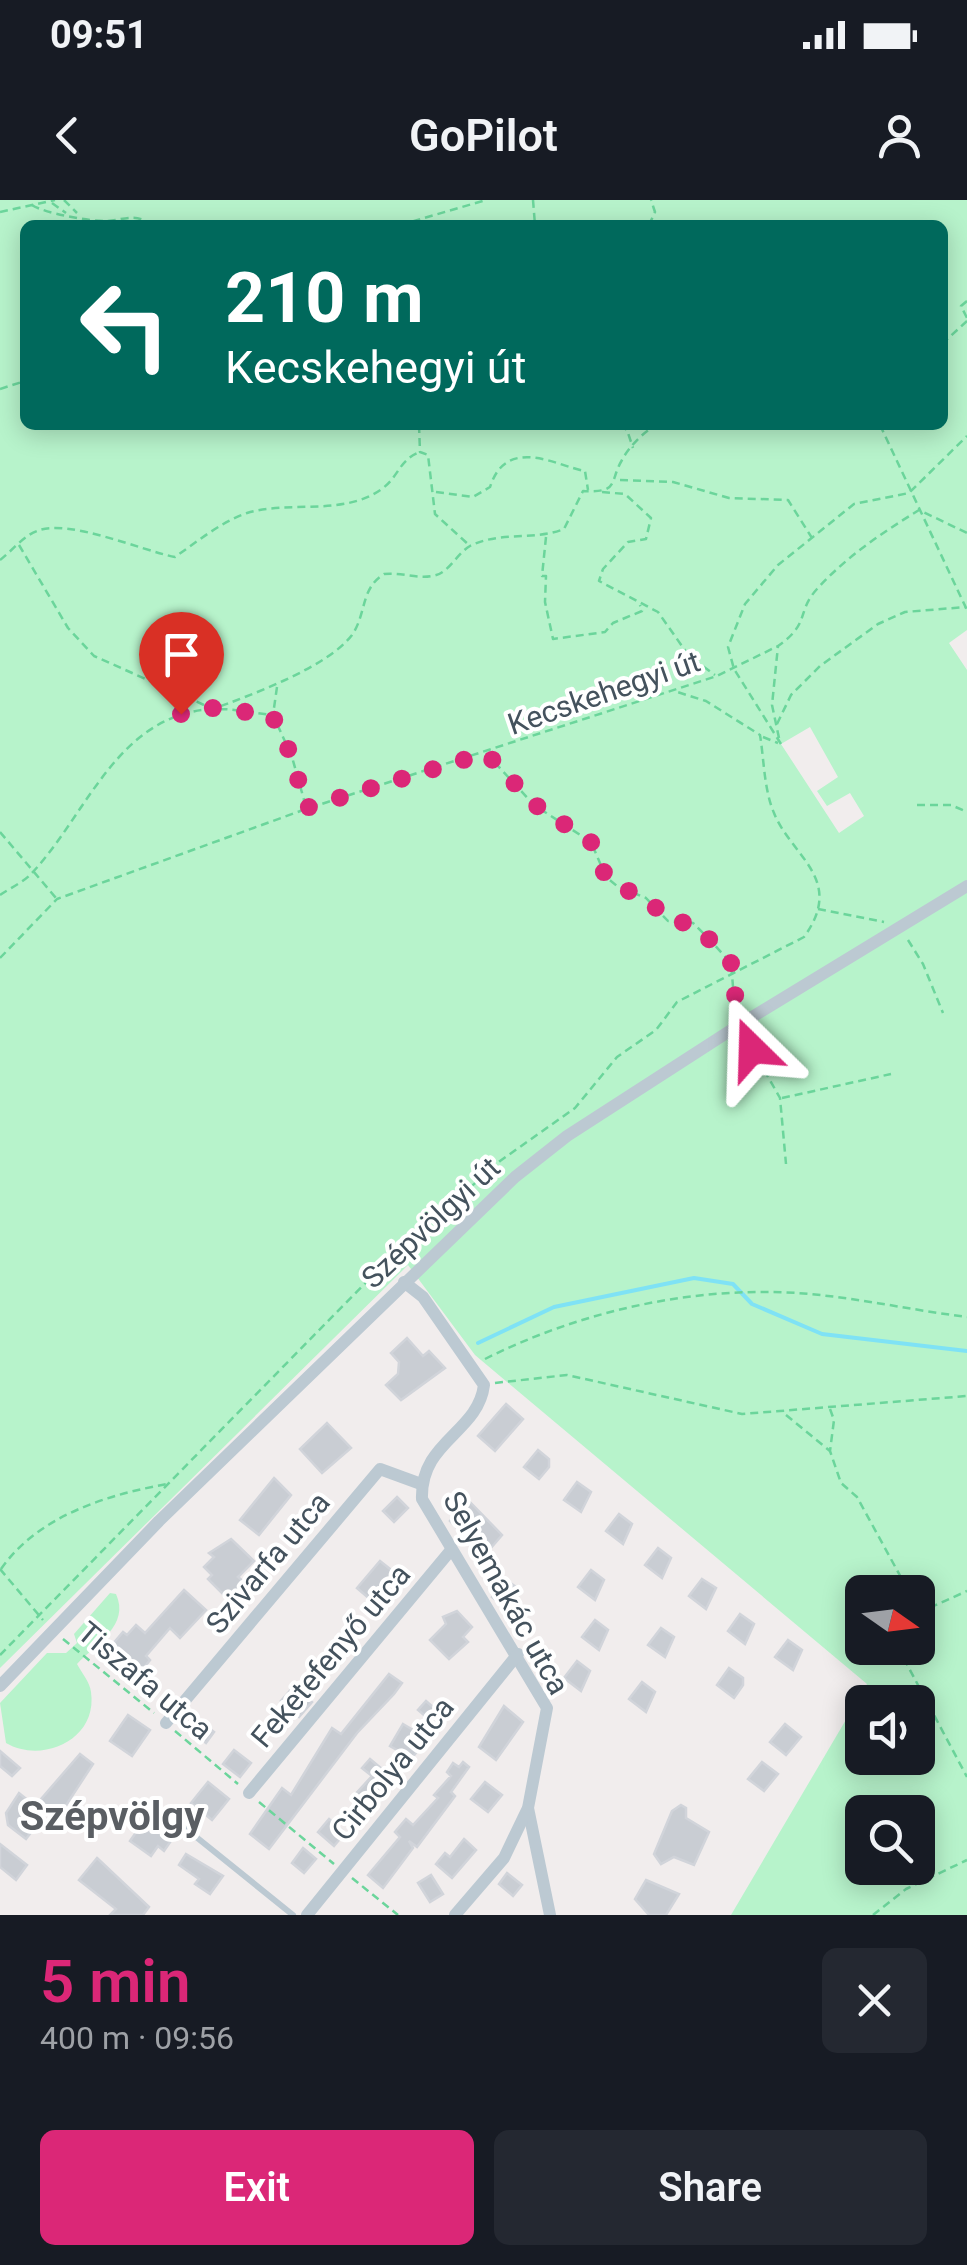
<!DOCTYPE html>
<meta charset="utf-8">
<style>
:root{--surface:#171b24;--page:#242831;--text:#f1f3f6;--muted:#9ea1a6;--accent:#db2777}
body{margin:0;font-family:Roboto,sans-serif;background:var(--page);color:var(--text);height:100vh;display:flex;flex-direction:column;font-size:38px;white-space:nowrap}
*{box-sizing:border-box;margin:0}
p{font-size:32px;color:var(--muted)}
.icon{flex:none;width:55px;height:55px;fill:none;stroke:currentColor;stroke-width:2;stroke-linecap:round;stroke-linejoin:round}
.map{position:relative;height:1715px;overflow:hidden}
.drawer{display:flex;flex-direction:column;background:var(--surface);flex:1}
.drawer>*{flex:none}
.guide{position:absolute;left:20px;top:20px;width:928px;height:210px;border-radius:15px;box-shadow:0 5px 25px #0003;background:#00695c;color:#fff;overflow:hidden}
.needle{width:65px;rotate:104deg}
.buttons{position:absolute;left:845px;top:1375px;display:grid;gap:20px}
.buttons a{display:grid;place-items:center;width:90px;height:90px;border-radius:15px;background:var(--surface);box-shadow:0 5px 25px #0003;font-size:50px}
.pin{position:absolute;display:grid;place-items:center;width:85px;height:85px;color:#fff;margin:-102px -42px;border-radius:50% 50% 50% 0;rotate:-45deg;box-shadow:0 0 10px #0007}
.pin .icon{rotate:45deg}
.me{position:absolute;width:110px;margin:-55px;rotate:338deg;stroke-linejoin:round;filter:drop-shadow(0 0 8px #0008)}
.turn{display:flex;align-items:center;gap:35px;height:210px;padding:0 40px;font-size:45px}
.turn .icon{width:130px;height:130px;stroke-width:2.5}
.turn b{display:block;font-size:70px;line-height:85px}
.round{display:grid;place-items:center;flex:none;width:105px;height:105px;border-radius:15px;background:var(--page)}
.overview{display:flex;align-items:center;justify-content:space-between;height:170px;padding:0 40px}
h1{font-size:60px;font-weight:600;line-height:75px;color:var(--accent)}
.action{display:flex;gap:20px;margin-top:auto;padding:20px 40px}
.action a{flex:1;height:115px;border-radius:15px;background:var(--accent);color:#fff;font-size:40px;font-weight:600;line-height:115px;text-align:center}
.action a+a{background:var(--page);color:var(--text)}
.status{display:flex;justify-content:space-between;align-items:center;height:70px;padding:0 50px;background:var(--surface);direction:ltr}
.status svg{height:28px;fill:currentColor}
header{display:flex;justify-content:space-between;align-items:center;height:130px;padding:0 40px;background:var(--surface);font-size:45px;font-weight:600}
.map>svg:first-child{display:block}
.green{fill:#b7f3cb;fill-rule:evenodd}
.lines{fill:none;stroke-linecap:round;stroke-linejoin:round}
.stream{stroke:#7fe2f5;stroke-width:4}
.building{fill:#c9cdd3;stroke:#d1d4da;stroke-width:2.5}
.path{stroke:#6bd59b;stroke-width:2.5;stroke-dasharray:8 5;stroke-linecap:butt}
.lane{stroke:#bcc9d2;stroke-width:6}
.street{stroke:#bcc9d2;stroke-width:12}
.route{stroke:#db2777;stroke-width:18;stroke-dasharray:0 32.4}
.labels{text-anchor:middle;stroke-width:8;stroke-linejoin:round;paint-order:stroke}
.street-label{font-size:30px;fill:#44525d;stroke:#fff}
.district-label{font-size:40px;font-weight:bold;fill:#5a5e63;stroke:#fff}
</style>
<div class="status"><b>09:51</b><svg viewBox="0 0 49 12"><path d="M0 12V9h3v3zM5 12V6h3v6zM10 12V3h3v9zM15 12V0h3v12zM26 1h20v11H26zM47 4h2v5h-2z"/></svg></div>
<header><svg class="icon" aria-label="back" viewBox="0 0 24 24"><path d="M15 5l-7 7 7 7"/></svg>GoPilot<svg class="icon" aria-label="person" viewBox="0 0 24 24"><circle cx="12" cy="8" r="4"/><path d="M4 21q1-7 8-7t8 7"/></svg></header>
<div class="map">
<svg width="967" height="1715" viewBox="0 0 967 1715">
<rect width="100%" height="100%" fill="#f1eded"/>
<g class="green">
<path d="M 0,0 L 967,0 L 967,430 L 949,443 L 967,470 L 967,1715 L 731,1715 L 867,1484 L 475,1155 L 408,1065 L 0,1468 ZM 25,25 L 942,25 L 942,225 L 25,225 ZM 810,527 L 838,577 L 817,591 L 827,606 L 850,593 L 864,616 L 839,633 L 781,544 ZM 862,1392 L 918,1392 L 918,1448 L 862,1448 ZM 862,1502 L 918,1502 L 918,1558 L 862,1558 ZM 862,1612 L 918,1612 L 918,1668 L 862,1668 Z"/>
<path d="M 110,1393 L 116,1394 C 130,1425 97,1443 77,1464 C 81,1472 90,1482 91,1492 C 98,1540 42,1564 6,1543 L 0,1503 L 47,1453 L 66,1453 L 77,1443 L 74,1434 Z"/>
</g>
<g class="lines">
<polyline class="stream" points="478,1143 554,1107 694,1078 733,1084 752,1104 822,1134 967,1151"/>
</g>
<g class="building">
<polygon points="407,1138 423,1156 429,1151 445,1168 401,1200 386,1185 398,1174 399,1162 391,1153"/>
<polygon points="506,1204 523,1219 495,1251 478,1236"/>
<polygon points="327,1223 351,1248 322,1273 300,1249"/>
<polygon points="538,1250 549,1259 549,1267 539,1279 524,1267"/>
<polygon points="274,1278 291,1295 259,1335 240,1320"/>
<polygon points="577,1282 591,1292 581,1312 564,1300"/>
<polygon points="397,1297 408,1308 394,1322 383,1311"/>
<polygon points="468,1300 502,1335 484,1356 450,1321"/>
<polygon points="619,1314 632,1324 623,1344 606,1331"/>
<polygon points="231,1339 254,1361 238,1377 244,1382 232,1393 228,1390 223,1394 208,1379 212,1375 204,1367 214,1357 209,1353"/>
<polygon points="658,1348 671,1358 662,1378 645,1365"/>
<polygon points="380,1361 395,1373 371,1400 357,1388"/>
<polygon points="591,1370 604,1380 595,1400 578,1387"/>
<polygon points="702,1379 716,1388 706,1409 689,1396"/>
<polygon points="506,1380 516,1387 511,1393 516,1397 507,1409 492,1397"/>
<polygon points="184,1390 206,1410 180,1438 170,1428 146,1456 150,1460 142,1470 137,1467 128,1478 106,1452 123,1432 127,1435 136,1425 145,1433"/>
<polygon points="457,1411 472,1427 463,1437 468,1442 449,1459 430,1440 446,1424 443,1417"/>
<polygon points="740,1414 754,1424 745,1444 728,1431"/>
<polygon points="595,1420 608,1430 599,1450 582,1437"/>
<polygon points="661,1428 674,1437 665,1457 648,1445"/>
<polygon points="788,1440 802,1450 793,1470 775,1457"/>
<polygon points="577,1461 590,1471 581,1491 564,1478"/>
<polygon points="729,1468 743,1478 743,1485 734,1498 717,1485"/>
<polygon points="389,1474 402,1483 394,1494 357,1533 269,1649 250,1634 282,1588 291,1595 332,1528 341,1534"/>
<polygon points="642,1482 655,1492 646,1512 629,1499"/>
<polygon points="294,1486 312,1502 299,1517 281,1501"/>
<polygon points="426,1501 440,1513 432,1522 418,1510"/>
<polygon points="504,1506 523,1522 496,1560 479,1547"/>
<polygon points="128,1515 150,1530 132,1556 110,1541"/>
<polygon points="201,1522 214,1532 206,1543 193,1533"/>
<polygon points="403,1524 418,1533 411,1546 418,1550 402,1572 392,1565 402,1553 390,1546"/>
<polygon points="785,1524 801,1537 786,1555 770,1542"/>
<polygon points="234,1550 251,1563 240,1577 223,1564"/>
<polygon points="0,1551 20,1568 12,1576 0,1566"/>
<polygon points="80,1554 93,1564 61,1613 51,1606 26,1639 8,1625 6,1613 19,1593 35,1606"/>
<polygon points="370,1559 389,1575 363,1608 352,1598 372,1576 362,1568"/>
<polygon points="463,1562 469,1567 451,1592 455,1596 417,1647 409,1641 413,1648 383,1688 368,1675 400,1637 395,1632 406,1619 413,1625 438,1598 434,1595 451,1576 447,1572 453,1563 459,1567"/>
<polygon points="762,1562 778,1574 764,1591 748,1579"/>
<polygon points="208,1582 229,1599 212,1620 191,1603"/>
<polygon points="485,1582 502,1595 488,1612 471,1599"/>
<polygon points="681,1605 686,1608 686,1618 709,1632 694,1665 674,1657 661,1664 654,1654 672,1611"/>
<polygon points="329,1619 345,1633 334,1646 318,1632"/>
<polygon points="144,1621 155,1629 159,1623 175,1635 164,1651 158,1646 151,1656 130,1641"/>
<polygon points="464,1639 476,1650 452,1678 436,1664 445,1653 450,1657"/>
<polygon points="0,1644 27,1665 16,1680 0,1667"/>
<polygon points="303,1648 316,1659 304,1673 292,1663"/>
<polygon points="186,1654 223,1676 210,1694 195,1684 199,1679 179,1665"/>
<polygon points="97,1658 149,1707 143,1715 110,1715 116,1709 79,1680"/>
<polygon points="507,1673 522,1685 513,1696 499,1684"/>
<polygon points="431,1675 443,1694 430,1702 418,1683"/>
<polygon points="646,1680 679,1694 666,1715 649,1715 635,1699"/>
</g>
<g class="lines">
<g class="path">
<polyline points="64,0 77,13"/>
<polyline points="533,0 535,25"/>
<polyline points="52,3 66,13"/>
<path d="M 32,5 C 43,13 93,22 108,21 C 127,19 135,13 152,25"/>
<polyline points="0,12 55,0"/>
<polyline points="400,25 486,0"/>
<polyline points="649,25 655,12 651,0"/>
<polyline points="967,101 961,106 967,118"/>
<polyline points="942,144 967,121"/>
<polyline points="0,189 25,181"/>
<polyline points="419,225 420,252 428,255 435,314 469,345"/>
<polyline points="620,225 627,230 633,248"/>
<polyline points="880,225 967,410"/>
<polyline points="620,280 673,282 729,298 788,300 812,338"/>
<path d="M 436,292 L 473,297 L 490,287 C 507,234 559,267 585,271 L 588,290"/>
<polyline points="602,292 625,294 651,318 646,339 628,342 603,369 599,381 658,412 689,456 715,475"/>
<polyline points="546,337 542,376 546,376 545,402 553,439 605,432 613,423 642,411 640,405"/>
<path d="M 19,345 L 68,428 L 94,456 L 213,509 C 251,495 328,467 352,435 C 367,413 360,389 384,374 C 400,372 417,379 432,376 C 449,374 456,354 470,346 C 499,331 534,341 564,329 L 583,291 C 620,293 609,282 622,260 C 628,248 645,230 657,225"/>
<path d="M 0,360 C 12,351 23,336 37,331 C 67,318 140,350 175,357 C 198,341 221,322 247,313 C 289,300 345,317 383,288 C 399,276 399,260 420,252"/>
<polyline points="277,487 273,515 292,557 306,607"/>
<polyline points="777,524 791,495 820,466 878,424 905,412 966,407"/>
<polyline points="763,537 778,543"/>
<path d="M 779,538 L 772,505 L 778,446 C 811,423 796,412 817,389 C 847,356 882,333 919,310 L 967,333"/>
<polyline points="781,544 734,469 728,447 745,404 778,365 854,304 909,293 967,236"/>
<polyline points="486,553 534,605 591,642 606,677 617,686 646,698 668,721 693,723 710,740 731,763 735,810"/>
<polyline points="917,605 951,605 967,612"/>
<polyline points="0,632 56,698"/>
<path d="M 0,695 C 10,688 24,682 32,673 C 88,613 117,515 212,509 C 231,508 253,513 273,515"/>
<polyline points="818,709 884,722"/>
<polyline points="908,740 923,764 943,813"/>
<polyline points="0,758 57,699 306,609 717,476 778,446"/>
<polyline points="745,836 780,898 786,964"/>
<polyline points="782,898 891,874"/>
<path d="M 485,1159 C 571,1116 671,1091 768,1092 C 833,1092 902,1109 967,1117"/>
<polyline points="495,1183 567,1175 742,1214 967,1196"/>
<polyline points="830,1209 834,1220 830,1251 841,1283 857,1297 909,1392"/>
<polyline points="786,1215 830,1251"/>
<polyline points="0,1369 43,1420"/>
<path d="M 1,1369 C 38,1316 106,1295 167,1284"/>
<polyline points="918,1413 967,1391"/>
<polyline points="63,1439 154,1513"/>
<polyline points="908,1448 902,1455 967,1577"/>
<path d="M 0,1455 L 385,1063 L 500,961 L 575,908 L 617,857 L 656,830 L 677,802 L 804,737 C 846,679 791,656 774,613 C 764,590 764,559 760,535 L 706,501 L 674,491"/>
<polyline points="175,1531 238,1584"/>
<polyline points="259,1602 334,1664"/>
<polyline points="352,1678 398,1715"/>
<polyline points="873,1715 906,1689 967,1660"/>
</g>
<polyline class="lane" points="185,1628 293,1715"/>
<g class="street">
<path d="M 404,1082 L 423,1097 L 484,1185 C 478,1233 420,1241 422,1299 L 547,1508 L 528,1608 L 550,1715"/>
<polyline points="0,1486 159,1321 515,977 567,936 739,825 967,686"/>
<polyline points="166,1523 380,1269 421,1284"/>
<polyline points="249,1593 451,1350"/>
<polyline points="307,1715 518,1454"/>
<polyline points="455,1715 504,1658 527,1610"/>
</g>
</g>
<g class="lines">
<polyline class="route" points="181,514 213,508 272,515 292,557 306,608 486,553 534,604 591,642 606,677 617,686 646,698 668,720 693,724 710,740 731,763 739,825 752,849"/>
</g>
<g class="labels">
<g class="street-label">
<text transform="translate(604 493) rotate(-19)" y="10">Kecskehegyi út</text>
<text transform="translate(431 1023) rotate(-43)" y="10">Szépvölgyi út</text>
<text transform="translate(268 1363) rotate(-50)" y="10">Szivarfa utca</text>
<text transform="translate(506 1393) rotate(61)" y="10">Selyemakác utca</text>
<text transform="translate(331 1456) rotate(-50)" y="10">Feketefenyő utca</text>
<text transform="translate(145 1481) rotate(40)" y="10">Tiszafa utca</text>
<text transform="translate(393 1569) rotate(-51)" y="10">Cirbolya utca</text>
</g>
<g class="district-label">
<text x="112" y="1630">Szépvölgy</text>
</g>
</g>
</svg>
<div class="buttons">
<a><svg class="needle" viewBox="-14 -14 28 28"><path d="M0-13l5 13h-10z" fill="#e53935"/><path d="M0 13l5-13h-10z" fill="#9ea1a6"/></svg></a>
<a><svg class="icon" aria-label="sound" viewBox="0 0 24 24"><path d="M4 9h4l5-4v14l-5-4H4zM17 9q2 3 0 6"/></svg></a>
<a><svg class="icon" aria-label="search" viewBox="0 0 24 24"><circle cx="10" cy="10" r="6"/><path d="M15 15l6 6"/></svg></a>
</div>
<div class="pin" style="left:181px;top:514px;background:#d93025"><svg class="icon" aria-label="arrive" viewBox="0 0 24 24"><path d="M6 21V4h12l-3 4 3 4H6"/></svg></div>
<svg class="me" style="left:752px;top:849px" viewBox="-20 -20 40 40"><path d="M0-17L14 15 0 8-14 15z" fill="#db2777" stroke="#fff" stroke-width="4"/></svg>
<div class="guide">
<div class="turn"><svg class="icon" aria-label="left" viewBox="0 0 24 24"><path d="M17 20v-9H6M10 6l-5 5 5 5"/></svg><div><b>210 m</b>Kecskehegyi út</div></div>
</div>
</div>
<section class="drawer">
<div class="overview"><div><h1>5 min</h1><p>400 m · 09:56</p></div><a class="round"><svg class="icon" aria-label="close" viewBox="0 0 24 24"><path d="M6 6l12 12M18 6L6 18"/></svg></a></div>
<div class="action"><a>Exit</a><a>Share</a></div>
</section>
